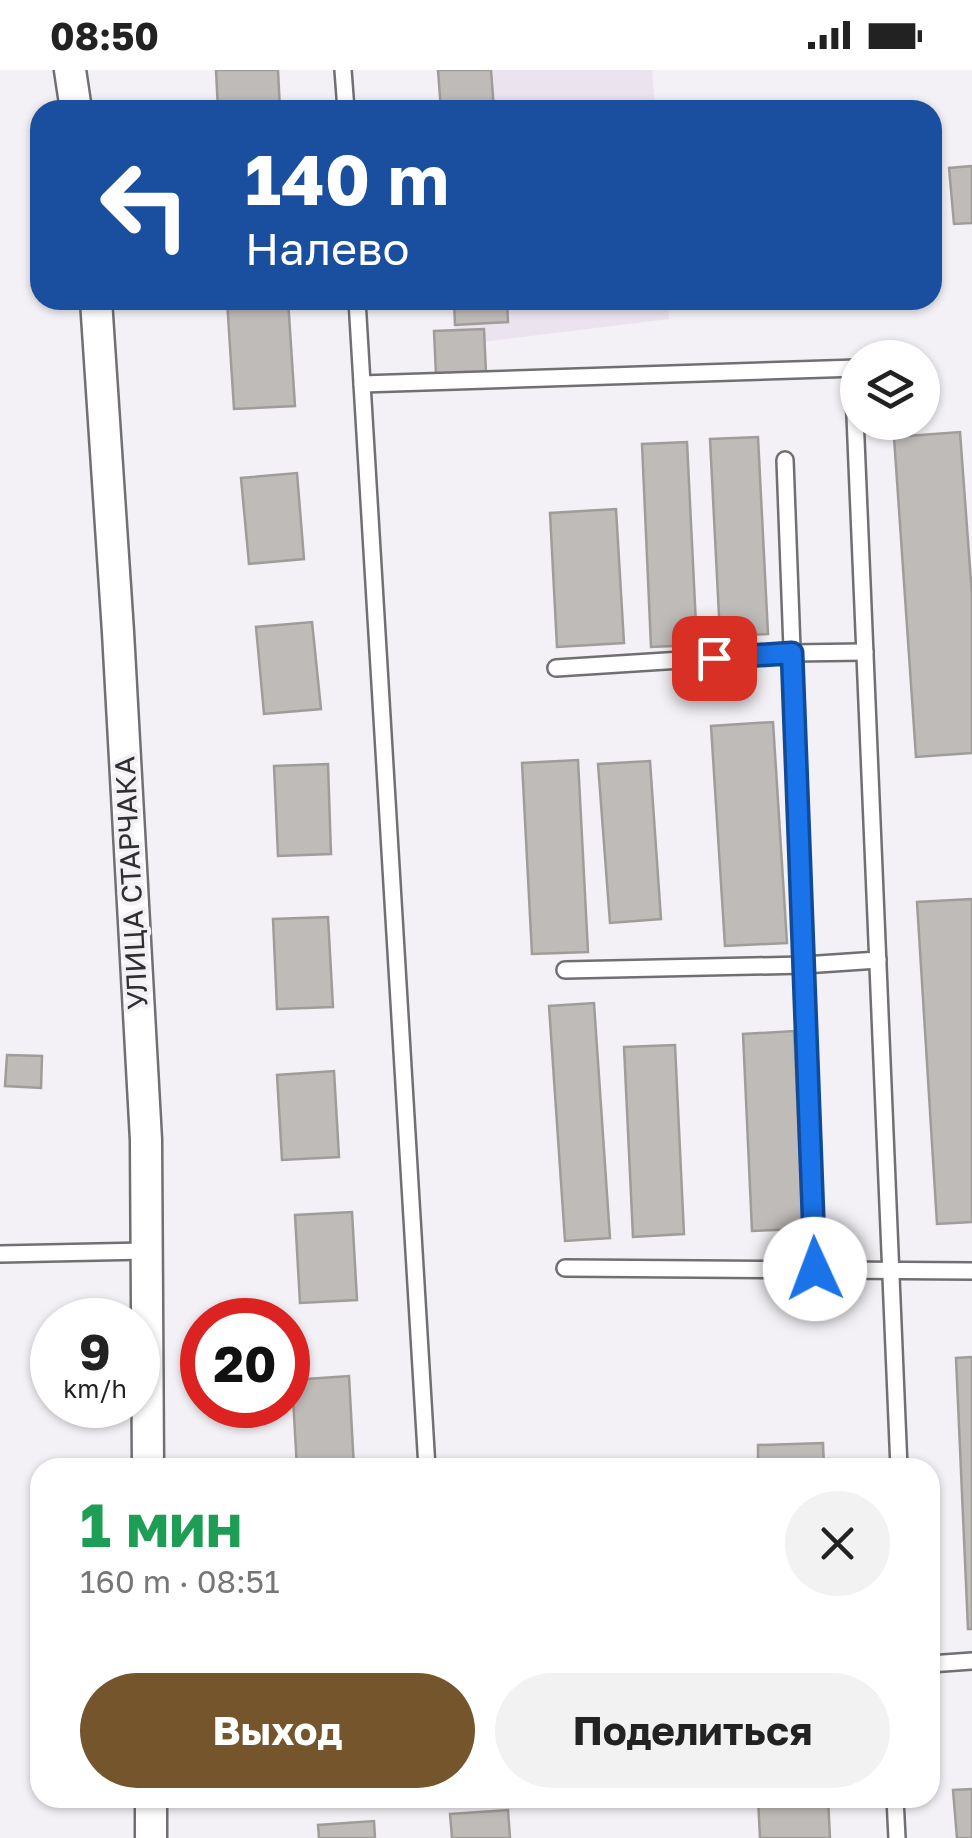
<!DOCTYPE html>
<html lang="ru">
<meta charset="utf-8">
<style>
:root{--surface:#fff;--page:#f2f2f2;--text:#222;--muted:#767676;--accent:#75552b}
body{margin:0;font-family:"Golos Text",sans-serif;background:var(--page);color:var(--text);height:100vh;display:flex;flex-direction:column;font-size:38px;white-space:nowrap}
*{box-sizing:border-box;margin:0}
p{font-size:32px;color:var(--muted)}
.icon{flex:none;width:55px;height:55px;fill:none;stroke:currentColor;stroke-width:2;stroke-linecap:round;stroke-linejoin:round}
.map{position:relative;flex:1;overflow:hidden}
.drawer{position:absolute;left:30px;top:1388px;width:910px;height:350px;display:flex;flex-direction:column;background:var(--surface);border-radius:30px;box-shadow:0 2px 8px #0004}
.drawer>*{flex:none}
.top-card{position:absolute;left:30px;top:30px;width:912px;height:210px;border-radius:30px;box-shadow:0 2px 8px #0004;background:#1a4fa0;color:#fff;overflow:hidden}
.buttons{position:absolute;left:840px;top:270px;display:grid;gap:20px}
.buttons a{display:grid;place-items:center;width:100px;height:100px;border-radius:50%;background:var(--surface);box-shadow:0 2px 8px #0004;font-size:50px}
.speed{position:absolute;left:30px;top:1228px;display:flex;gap:20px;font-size:50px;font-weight:700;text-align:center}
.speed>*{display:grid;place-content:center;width:130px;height:130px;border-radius:50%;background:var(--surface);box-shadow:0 2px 8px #0004;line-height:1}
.speed small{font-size:25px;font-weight:400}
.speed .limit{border:15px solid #d22;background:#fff;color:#111}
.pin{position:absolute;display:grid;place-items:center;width:85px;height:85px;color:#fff;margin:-42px;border-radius:20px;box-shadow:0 5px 15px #0006}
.me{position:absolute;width:110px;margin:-55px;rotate:358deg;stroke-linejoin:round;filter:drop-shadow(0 0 8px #0008)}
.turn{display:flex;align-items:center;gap:35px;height:210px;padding:0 50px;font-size:45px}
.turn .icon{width:130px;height:130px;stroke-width:2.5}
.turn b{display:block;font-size:70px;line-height:85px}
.round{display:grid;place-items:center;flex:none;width:105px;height:105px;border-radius:52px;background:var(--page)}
.overview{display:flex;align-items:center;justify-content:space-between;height:170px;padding:0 50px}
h1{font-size:60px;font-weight:700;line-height:75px;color:#1e9e55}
.primary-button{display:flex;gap:20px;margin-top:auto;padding:20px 50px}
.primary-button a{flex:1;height:115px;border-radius:60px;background:var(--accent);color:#fff;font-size:40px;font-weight:700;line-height:115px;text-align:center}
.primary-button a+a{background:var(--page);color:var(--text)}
.status{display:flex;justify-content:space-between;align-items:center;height:70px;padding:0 50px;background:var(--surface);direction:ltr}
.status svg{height:28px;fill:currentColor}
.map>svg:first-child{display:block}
.built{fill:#ebe4ef}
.building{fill:#bfbbb8;stroke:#a09c99;stroke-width:2.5}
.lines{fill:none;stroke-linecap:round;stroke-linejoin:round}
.lane-casing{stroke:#716f72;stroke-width:20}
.street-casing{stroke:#716f72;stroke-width:35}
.lane{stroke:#fff;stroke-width:15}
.street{stroke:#fff;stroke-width:30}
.route-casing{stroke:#114b97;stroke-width:25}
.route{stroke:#1a73e8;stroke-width:18}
.labels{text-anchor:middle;stroke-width:8;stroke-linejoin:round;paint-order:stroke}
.street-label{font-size:28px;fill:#302f30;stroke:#f3f1f5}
</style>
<div class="status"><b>08:50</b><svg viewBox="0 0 49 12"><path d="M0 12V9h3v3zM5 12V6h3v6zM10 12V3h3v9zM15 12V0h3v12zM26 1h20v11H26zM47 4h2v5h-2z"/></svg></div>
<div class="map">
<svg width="972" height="1768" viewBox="0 0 972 1768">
<rect width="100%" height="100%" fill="#f3f1f5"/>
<g class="built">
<polygon points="439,0 652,0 655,40 441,40"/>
<polygon points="453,230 668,230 669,249 456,275"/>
</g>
<g class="building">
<polygon points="216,0 278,0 280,40 218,40"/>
<polygon points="438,0 491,0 494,40 441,40"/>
<polygon points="972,96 972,153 954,154 949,98"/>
<polygon points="227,230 288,230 295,336 234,339"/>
<polygon points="454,230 507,230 508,252 455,255"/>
<polygon points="484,259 486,303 436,305 434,261"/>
<polygon points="960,362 972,525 972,683 916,687 894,367"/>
<polygon points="758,367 768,564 720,566 710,369"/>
<polygon points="687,372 697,575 651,577 642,374"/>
<polygon points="297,403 304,489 249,494 241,408"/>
<polygon points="616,439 624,573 557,577 550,443"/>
<polygon points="312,552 321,639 264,644 256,557"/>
<polygon points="773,652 787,873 725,876 711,656"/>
<polygon points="578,690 588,882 532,884 522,693"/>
<polygon points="650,691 661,849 610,853 598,694"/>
<polygon points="328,694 331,784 278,786 274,696"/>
<polygon points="972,829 972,1152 937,1154 917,832"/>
<polygon points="328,847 333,937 277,939 273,849"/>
<polygon points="594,933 610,1168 565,1171 549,936"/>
<polygon points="794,961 803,1159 752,1161 743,964"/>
<polygon points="675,975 684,1164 633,1167 624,977"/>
<polygon points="7,985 42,986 41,1018 5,1016"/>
<polygon points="334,1001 339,1087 282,1090 277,1005"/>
<polygon points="352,1142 357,1230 300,1233 295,1145"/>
<polygon points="972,1287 972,1559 968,1559 956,1288"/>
<polygon points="349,1306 354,1398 297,1398 292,1310"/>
<polygon points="823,1373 824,1398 758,1398 758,1375"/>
<polygon points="972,1719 972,1768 957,1768 953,1720"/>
<polygon points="758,1728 828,1728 830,1768 760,1768"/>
<polygon points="508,1740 510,1768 452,1768 450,1744"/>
<polygon points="374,1751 375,1768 319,1768 318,1755"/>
</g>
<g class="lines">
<g class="lane-casing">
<g id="lane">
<polyline points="343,0 346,40"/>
<polyline points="357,230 427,1398"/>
<polyline points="853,298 899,1398"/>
<polyline points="362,314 858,298"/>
<polyline points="785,390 815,1199"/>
<polyline points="556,598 792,583 865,582"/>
<polyline points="565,900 804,895 878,890"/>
<polyline points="0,1184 146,1181"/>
<polyline points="565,1198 972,1201"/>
<polyline points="930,1594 972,1591"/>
<polyline points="895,1728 897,1768"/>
</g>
</g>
<g class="street-casing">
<g id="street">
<polyline points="70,0 76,40"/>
<polyline points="96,230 118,562 146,1070 148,1398"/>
<polyline points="151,1728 151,1768"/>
</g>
</g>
<use href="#lane" class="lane"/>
<use href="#street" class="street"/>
</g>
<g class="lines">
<g class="route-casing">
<polyline id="route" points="714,588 792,583 815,1199"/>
</g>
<use href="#route" class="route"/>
</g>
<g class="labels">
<g class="street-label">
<text transform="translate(131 813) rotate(-93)" y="10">УЛИЦА СТАРЧАКА</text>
</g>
</g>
</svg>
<div class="buttons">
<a><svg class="icon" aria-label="layers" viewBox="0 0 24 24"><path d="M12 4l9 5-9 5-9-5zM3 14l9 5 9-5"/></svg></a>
</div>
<div class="speed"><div>9<small>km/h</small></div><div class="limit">20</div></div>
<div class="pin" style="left:714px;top:588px;background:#d93025"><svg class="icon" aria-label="arrive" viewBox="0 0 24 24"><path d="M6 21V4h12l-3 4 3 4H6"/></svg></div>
<svg class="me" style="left:815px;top:1199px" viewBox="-20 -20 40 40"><circle r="19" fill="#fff"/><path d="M0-13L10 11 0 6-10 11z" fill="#1a73e8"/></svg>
<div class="top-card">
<div class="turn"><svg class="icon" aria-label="left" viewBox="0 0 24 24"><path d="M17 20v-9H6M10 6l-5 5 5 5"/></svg><div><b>140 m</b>Налево</div></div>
</div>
<section class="drawer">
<div class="overview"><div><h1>1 мин</h1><p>160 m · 08:51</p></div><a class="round"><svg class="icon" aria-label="close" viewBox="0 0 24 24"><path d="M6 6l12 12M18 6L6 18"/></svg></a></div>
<div class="primary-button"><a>Выход</a><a>Поделиться</a></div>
</section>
</div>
